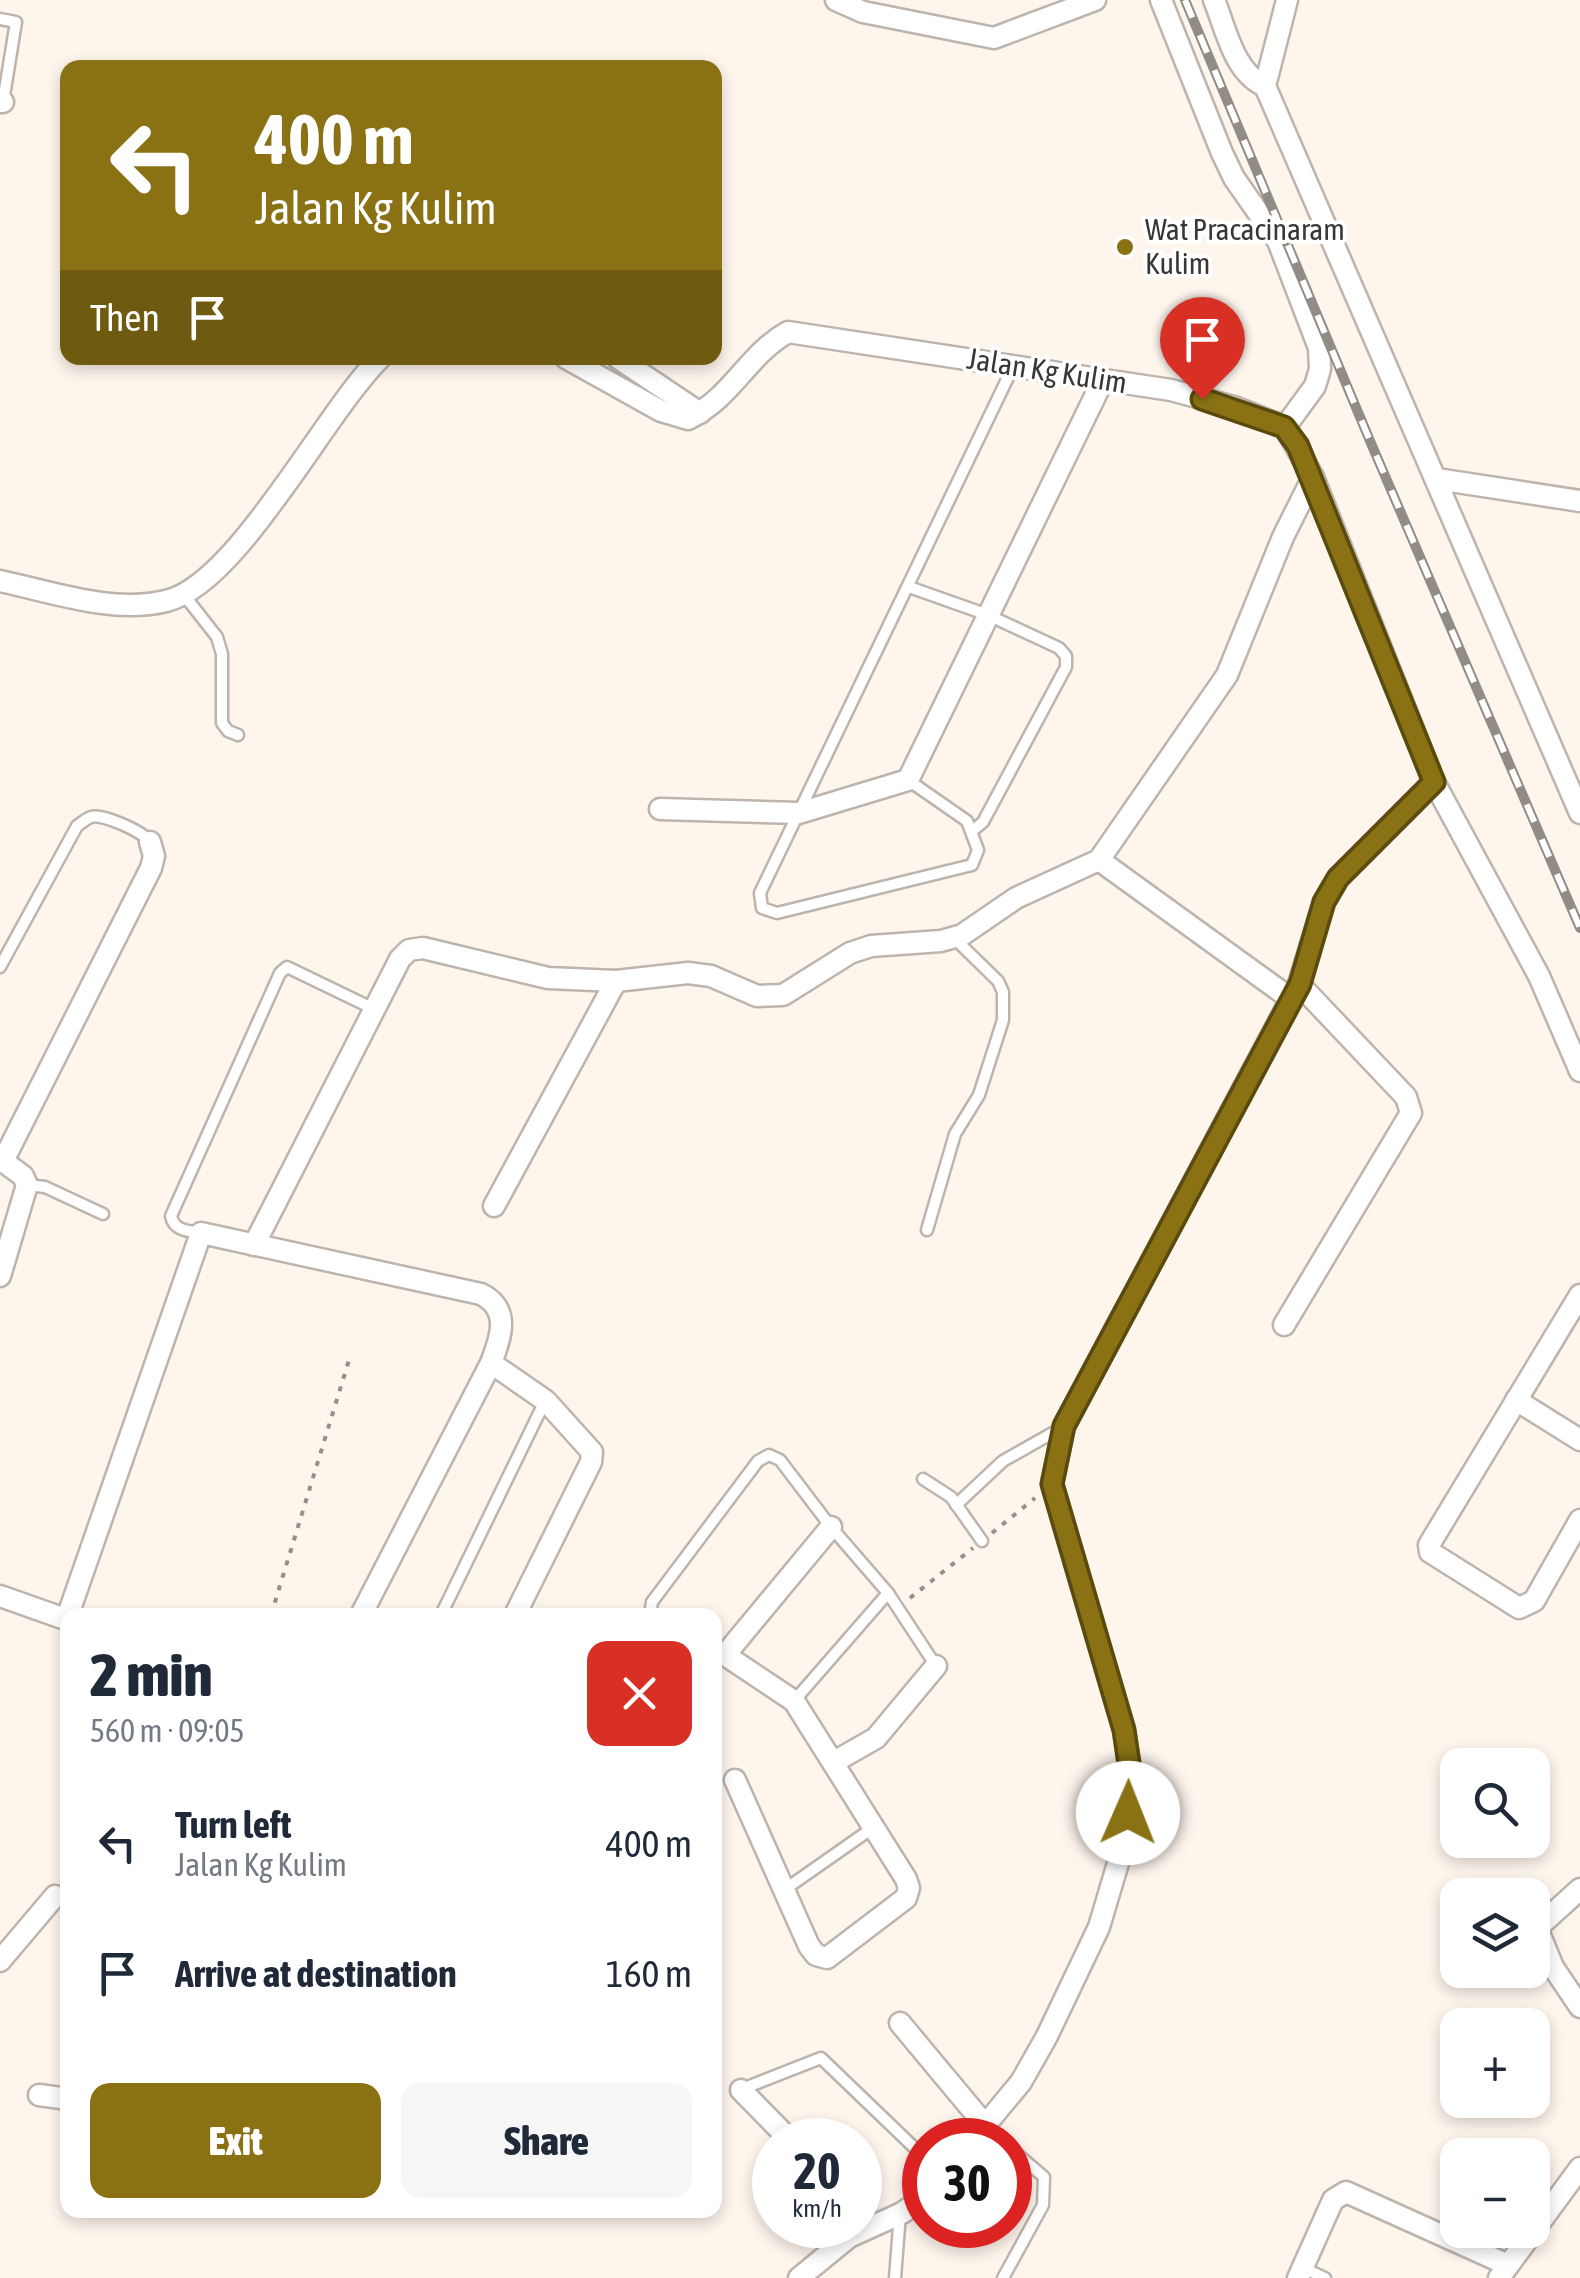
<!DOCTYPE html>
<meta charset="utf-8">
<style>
:root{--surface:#fff;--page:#f6f6f7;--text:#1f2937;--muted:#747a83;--accent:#8a7214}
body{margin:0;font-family:"Asap Condensed",sans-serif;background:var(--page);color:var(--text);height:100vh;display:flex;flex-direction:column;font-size:38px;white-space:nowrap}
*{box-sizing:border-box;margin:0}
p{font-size:32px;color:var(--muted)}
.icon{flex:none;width:55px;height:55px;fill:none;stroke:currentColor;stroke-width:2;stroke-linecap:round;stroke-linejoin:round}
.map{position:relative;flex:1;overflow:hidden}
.side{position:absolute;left:60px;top:1608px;width:662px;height:610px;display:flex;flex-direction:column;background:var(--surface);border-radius:20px;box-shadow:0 5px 15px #0003}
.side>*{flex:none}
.hud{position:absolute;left:60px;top:60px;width:662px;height:305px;border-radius:20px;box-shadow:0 5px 15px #0003;background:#8a7214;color:#fff;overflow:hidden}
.buttons{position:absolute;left:1440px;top:1748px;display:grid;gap:20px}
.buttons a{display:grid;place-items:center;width:110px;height:110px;border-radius:20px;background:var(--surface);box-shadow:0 5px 15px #0003;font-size:50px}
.speed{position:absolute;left:752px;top:2118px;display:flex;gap:20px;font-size:50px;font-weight:700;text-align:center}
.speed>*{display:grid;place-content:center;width:130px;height:130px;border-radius:50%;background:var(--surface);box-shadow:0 5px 15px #0003;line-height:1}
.speed small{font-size:25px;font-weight:400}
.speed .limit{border:15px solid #d22;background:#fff;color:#111}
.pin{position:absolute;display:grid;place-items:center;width:85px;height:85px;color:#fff;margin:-102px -42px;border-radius:50% 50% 50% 0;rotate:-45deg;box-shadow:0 0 10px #0007}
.pin .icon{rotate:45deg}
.me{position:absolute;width:110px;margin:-55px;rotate:1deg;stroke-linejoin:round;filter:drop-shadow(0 0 8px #0008)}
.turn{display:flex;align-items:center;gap:35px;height:210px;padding:0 30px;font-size:45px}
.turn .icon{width:130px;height:130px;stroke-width:2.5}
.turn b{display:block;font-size:70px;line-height:85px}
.then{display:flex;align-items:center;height:95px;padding:0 30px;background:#0003;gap:20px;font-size:38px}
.round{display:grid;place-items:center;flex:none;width:105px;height:105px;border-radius:20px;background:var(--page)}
.summary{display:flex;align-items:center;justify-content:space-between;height:170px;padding:0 30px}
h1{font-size:60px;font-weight:800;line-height:75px}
.action{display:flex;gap:20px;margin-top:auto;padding:20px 30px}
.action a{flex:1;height:115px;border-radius:20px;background:var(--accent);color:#fff;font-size:40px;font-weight:800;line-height:115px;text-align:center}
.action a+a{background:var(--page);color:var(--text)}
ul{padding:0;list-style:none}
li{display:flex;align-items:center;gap:30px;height:130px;padding:0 30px}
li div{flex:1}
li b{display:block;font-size:38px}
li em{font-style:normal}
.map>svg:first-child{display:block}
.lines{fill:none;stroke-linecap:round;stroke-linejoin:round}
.lane-casing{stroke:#bdb4ad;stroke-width:15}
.street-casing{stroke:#bdb4ad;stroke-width:25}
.path{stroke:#96908b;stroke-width:4;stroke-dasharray:5 8;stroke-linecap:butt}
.lane{stroke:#fff;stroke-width:10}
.street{stroke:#fff;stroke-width:20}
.rail-casing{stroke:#928c87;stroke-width:10}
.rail{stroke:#fff;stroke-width:6;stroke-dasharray:19;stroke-linecap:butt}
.route-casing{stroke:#5a4a0d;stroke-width:25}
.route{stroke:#8a7214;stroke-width:18}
.poi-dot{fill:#8a7214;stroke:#fff;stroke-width:4}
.labels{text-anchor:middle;stroke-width:8;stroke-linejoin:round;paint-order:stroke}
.poi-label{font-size:30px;fill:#393633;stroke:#fff;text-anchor:start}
.street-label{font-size:30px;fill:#393633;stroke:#fff}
</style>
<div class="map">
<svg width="1580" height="2278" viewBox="0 0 1580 2278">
<rect width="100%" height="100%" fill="#fef5ed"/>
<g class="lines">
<g class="lane-casing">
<g id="lane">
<polyline points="0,19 16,22 3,102"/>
<polyline points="909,587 988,615 1059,648 1066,656 1066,667 983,822 972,831"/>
<polyline points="184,595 217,637 222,654 222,723 228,731 238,735"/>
<polyline points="908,780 967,821 978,850 972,865 777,913 762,908 760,893 1013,367"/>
<path d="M 0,967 L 77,826 C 82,823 85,819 91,817 C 102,813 144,832 150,842"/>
<polyline points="27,1185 45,1187 103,1214"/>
<polyline points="927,1230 955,1134 979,1095 1003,1020 1003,992 998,981 956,940"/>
<path d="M 201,1233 C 188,1231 174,1231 171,1216 L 280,973 L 287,967 L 374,1009"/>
<polyline points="923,1479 951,1497 982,1541"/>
<polyline points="956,1505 1003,1461 1063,1427"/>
<polyline points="441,1615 545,1401"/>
<polyline points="650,1615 652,1602 758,1461 769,1455 780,1460 831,1527 888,1593 936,1666"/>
<polyline points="794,1701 888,1593"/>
<polyline points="784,1890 874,1827"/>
<polyline points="742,2089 821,2058 925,2158"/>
<polyline points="985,2125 1001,2140"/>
<polyline points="1303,2268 1325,2278"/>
<polyline points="895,2278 900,2214"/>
<polyline points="1003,2278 1043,2205 1044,2177 1010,2148"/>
</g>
</g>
<g class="street-casing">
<g id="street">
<polyline points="836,0 863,12 994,38 1095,0"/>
<polyline points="1161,0 1222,153 1234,178 1278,241 1319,348 1320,369 1315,386 1285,427"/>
<path d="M 1214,0 C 1226,29 1234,73 1265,86"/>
<polyline points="1287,0 1265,86 1580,813"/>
<polyline points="0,102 3,102"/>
<path d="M 566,358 L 661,411 L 688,419 C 733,397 747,355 788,332 L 1171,390 L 1234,407 L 1285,427 L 1313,477 L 1434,782 L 1539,976 L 1580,1071"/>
<polyline points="618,358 700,413"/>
<polyline points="1437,479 1580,501"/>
<path d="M 0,581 C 52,592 113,614 166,601 C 237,585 325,412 380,358"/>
<polyline points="660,809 799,813 908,780 1103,380"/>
<polyline points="1099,860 1291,999"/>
<polyline points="0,1159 23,1176 27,1185 0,1276"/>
<polyline points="3,1161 151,868 154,856 150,842"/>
<polyline points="494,1206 616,981"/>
<polyline points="254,1245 400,959 409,950 423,948 548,978 616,981 688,973 711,976 757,996 783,995 850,953 871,946 941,941 962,935 1016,898 1099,860 1227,675 1283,537 1313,477"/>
<polyline points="1580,1295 1429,1545 1430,1552 1519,1608 1534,1601 1580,1520"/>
<polyline points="1284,1325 1411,1113 1406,1097 1299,984"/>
<polyline points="1516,1400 1580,1440"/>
<polyline points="0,1596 68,1620"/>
<path d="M 68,1615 L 201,1233 L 481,1294 C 511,1309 501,1337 491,1363"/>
<polyline points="361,1615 491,1363 546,1401 592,1452 591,1462 515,1615"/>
<polyline points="715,1654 725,1655 794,1701 906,1879 909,1888 906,1898 827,1958 816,1955 809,1946 735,1780"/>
<polyline points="725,1655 831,1527"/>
<polyline points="834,1762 876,1738 936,1666"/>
<polyline points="1580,1889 1537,1928 1553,1967 1580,2007"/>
<polyline points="0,1961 55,1896"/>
<polyline points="900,2023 985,2125"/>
<polyline points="741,2090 790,2140"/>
<polyline points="39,2095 68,2099"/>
<polyline points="973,2140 1021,2082 1047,2036 1099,1927 1124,1843 1132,1783 1124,1730 1052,1484 1064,1426 1299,984 1324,902 1338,878 1434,782"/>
<polyline points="799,2278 849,2237 902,2213 925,2197"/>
<polyline points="1298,2278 1333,2200 1346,2192 1508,2265"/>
<polyline points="1499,2278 1580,2168"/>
</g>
</g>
<g class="path">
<polyline points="992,1533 1035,1498"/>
<polyline points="910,1598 973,1548"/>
<polyline points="271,1615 349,1360"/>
</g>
<use href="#lane" class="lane"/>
<use href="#street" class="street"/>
<g class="rail-casing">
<polyline id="rail" points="1185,0 1373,448 1580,928"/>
</g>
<use href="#rail" class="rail"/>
</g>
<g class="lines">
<g class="route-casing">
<polyline id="route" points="1128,1813 1132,1784 1124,1730 1052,1484 1064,1426 1300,984 1324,902 1338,878 1434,782 1298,446 1284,427 1202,399"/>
</g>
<use href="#route" class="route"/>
</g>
<circle class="poi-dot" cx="1125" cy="247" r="10"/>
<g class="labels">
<g class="poi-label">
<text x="1145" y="240">Wat Pracacinaram<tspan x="1145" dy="34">Kulim</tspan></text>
</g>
<g class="street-label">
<text transform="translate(1047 371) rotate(9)" y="10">Jalan Kg Kulim</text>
</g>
</g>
</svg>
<div class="buttons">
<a><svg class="icon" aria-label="search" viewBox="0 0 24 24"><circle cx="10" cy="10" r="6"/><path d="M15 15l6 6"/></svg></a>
<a><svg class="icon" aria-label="layers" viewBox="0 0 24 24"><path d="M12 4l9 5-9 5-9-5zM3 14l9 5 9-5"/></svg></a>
<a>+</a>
<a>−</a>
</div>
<div class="speed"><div>20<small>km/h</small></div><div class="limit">30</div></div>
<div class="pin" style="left:1202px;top:399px;background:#d93025"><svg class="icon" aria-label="arrive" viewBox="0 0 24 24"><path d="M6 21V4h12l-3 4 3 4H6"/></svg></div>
<svg class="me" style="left:1128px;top:1813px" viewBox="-20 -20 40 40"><circle r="19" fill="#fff"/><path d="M0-13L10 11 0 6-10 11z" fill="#8a7214"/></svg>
<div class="hud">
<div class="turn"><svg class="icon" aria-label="left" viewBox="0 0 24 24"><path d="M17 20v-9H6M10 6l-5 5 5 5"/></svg><div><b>400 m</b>Jalan Kg Kulim</div></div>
<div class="then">Then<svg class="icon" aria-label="arrive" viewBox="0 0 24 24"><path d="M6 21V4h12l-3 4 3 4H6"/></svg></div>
</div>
<section class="side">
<div class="summary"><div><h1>2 min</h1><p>560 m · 09:05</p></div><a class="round" style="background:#d93025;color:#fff"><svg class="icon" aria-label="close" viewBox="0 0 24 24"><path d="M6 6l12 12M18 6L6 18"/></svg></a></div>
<ul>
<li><svg class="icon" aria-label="left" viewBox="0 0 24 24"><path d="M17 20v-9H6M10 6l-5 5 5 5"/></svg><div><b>Turn left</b><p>Jalan Kg Kulim</p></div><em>400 m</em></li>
<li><svg class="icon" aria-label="arrive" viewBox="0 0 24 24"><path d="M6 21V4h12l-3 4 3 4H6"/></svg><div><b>Arrive at destination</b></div><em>160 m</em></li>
</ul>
<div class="action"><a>Exit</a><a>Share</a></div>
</section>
</div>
